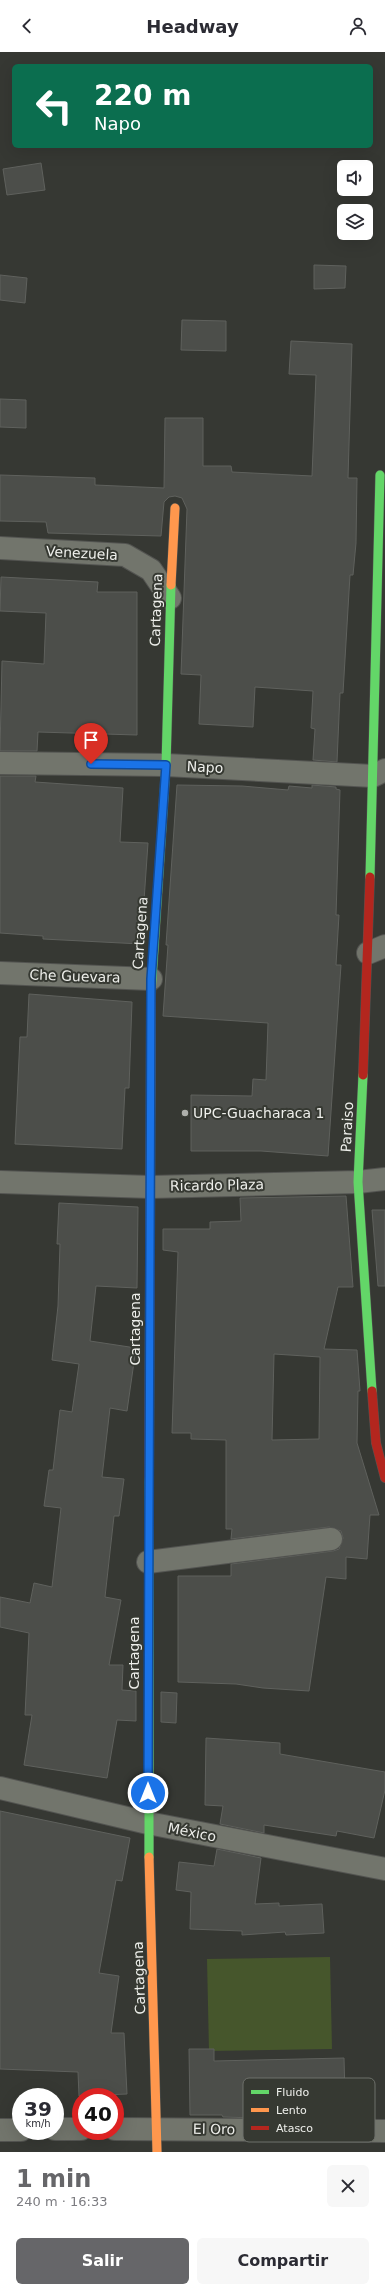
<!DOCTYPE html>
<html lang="es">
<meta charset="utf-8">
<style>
:root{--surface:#fff;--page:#f7f7f7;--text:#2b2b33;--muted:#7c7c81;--accent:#666669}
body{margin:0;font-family:"DejaVu Sans",sans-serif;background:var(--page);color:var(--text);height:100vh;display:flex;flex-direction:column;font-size:15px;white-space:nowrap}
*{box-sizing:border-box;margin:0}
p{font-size:13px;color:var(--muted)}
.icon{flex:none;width:22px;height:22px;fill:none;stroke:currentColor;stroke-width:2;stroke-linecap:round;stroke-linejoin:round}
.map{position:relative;height:2100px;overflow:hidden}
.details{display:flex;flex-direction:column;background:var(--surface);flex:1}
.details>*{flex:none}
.hud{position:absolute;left:12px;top:12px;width:361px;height:84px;border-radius:6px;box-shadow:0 4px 16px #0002;background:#0b6e4f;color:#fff;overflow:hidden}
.controls{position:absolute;left:337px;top:108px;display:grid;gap:8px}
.controls a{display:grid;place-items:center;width:36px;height:36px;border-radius:6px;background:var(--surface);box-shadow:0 4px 16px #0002;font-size:20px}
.speed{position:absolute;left:12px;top:2036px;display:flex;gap:8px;font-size:20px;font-weight:700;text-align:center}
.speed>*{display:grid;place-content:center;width:52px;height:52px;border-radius:50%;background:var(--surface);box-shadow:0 4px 16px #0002;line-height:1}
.speed small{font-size:10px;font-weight:400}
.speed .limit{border:6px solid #d22;background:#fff;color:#111}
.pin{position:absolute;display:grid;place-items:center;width:34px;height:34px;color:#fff;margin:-41px -17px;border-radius:50% 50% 50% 0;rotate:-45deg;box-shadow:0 0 4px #0007}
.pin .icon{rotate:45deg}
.me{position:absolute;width:44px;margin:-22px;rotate:0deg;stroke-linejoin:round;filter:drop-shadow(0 0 3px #0008)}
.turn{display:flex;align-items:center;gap:14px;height:84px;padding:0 16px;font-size:18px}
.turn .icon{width:52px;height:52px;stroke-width:2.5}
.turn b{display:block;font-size:28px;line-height:34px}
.round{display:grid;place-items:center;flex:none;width:42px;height:42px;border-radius:6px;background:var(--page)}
.overview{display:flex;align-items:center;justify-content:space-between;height:68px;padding:0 16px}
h1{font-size:24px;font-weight:800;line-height:30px;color:var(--accent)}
.cta{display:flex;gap:8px;margin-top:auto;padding:8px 16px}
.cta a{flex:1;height:46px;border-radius:6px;background:var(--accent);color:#fff;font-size:16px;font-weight:800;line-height:46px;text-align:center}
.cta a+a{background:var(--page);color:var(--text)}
header{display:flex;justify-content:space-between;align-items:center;height:52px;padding:0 16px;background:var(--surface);font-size:18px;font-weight:800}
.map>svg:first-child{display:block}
.green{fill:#46562c}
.building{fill:#4c4e4a;stroke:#5f615d;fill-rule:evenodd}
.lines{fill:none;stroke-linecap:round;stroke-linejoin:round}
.street-casing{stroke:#535451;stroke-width:24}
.fast-casing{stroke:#535451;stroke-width:10}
.slow-casing{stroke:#535451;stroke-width:10}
.jam-casing{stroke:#535451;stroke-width:10}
.street{stroke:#72756c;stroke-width:22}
.fast{stroke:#63d668;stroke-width:9}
.slow{stroke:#ff974d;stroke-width:9}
.jam{stroke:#b3261e;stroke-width:9}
.route-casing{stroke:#114b97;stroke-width:10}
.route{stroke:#1a73e8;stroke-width:7}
.poi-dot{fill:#aeafab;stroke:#363932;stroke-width:1.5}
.labels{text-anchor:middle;stroke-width:4;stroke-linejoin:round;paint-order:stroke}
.street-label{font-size:14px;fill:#eeefeb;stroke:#363932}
.poi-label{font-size:14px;fill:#eeefeb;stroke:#363932;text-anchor:start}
.key{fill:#363932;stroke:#6d706a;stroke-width:1}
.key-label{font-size:11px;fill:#eeefeb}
</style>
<header><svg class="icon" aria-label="back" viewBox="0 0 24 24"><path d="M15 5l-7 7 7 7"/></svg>Headway<svg class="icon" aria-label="person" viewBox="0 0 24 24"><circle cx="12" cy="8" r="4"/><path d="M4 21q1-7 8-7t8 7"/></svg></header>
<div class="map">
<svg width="385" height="2100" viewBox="0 0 385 2100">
<rect width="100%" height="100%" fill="#363833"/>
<polygon class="green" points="330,1905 332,1997 209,1999 207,1907"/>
<g class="building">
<polygon points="41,111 45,138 7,143 3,117"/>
<polygon points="314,213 346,214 345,236 314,237"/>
<polygon points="0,223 27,226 25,251 0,248"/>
<polygon points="182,268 226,269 226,299 181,298"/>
<polygon points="291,289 352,292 348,426 357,426 356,491 353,523 350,523 343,641 340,641 337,710 313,708 315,677 311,676 313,639 255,635 253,675 199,672 201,623 181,622 187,457 182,446 175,444 169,445 164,450 161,484 48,481 46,470 0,469 0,423 95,426 95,433 164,436 165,366 203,366 203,414 231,414 232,420 312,424 316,323 289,322"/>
<polygon points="0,347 26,348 26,376 0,375"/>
<polygon points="1,525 98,530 97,540 137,540 137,683 38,680 37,699 0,699 2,609 44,612 46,561 0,559"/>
<polygon points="0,724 36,724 35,730 123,736 120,790 148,791 141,892 43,887 43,884 0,881"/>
<polygon points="177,733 242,734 288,738 289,734 312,736 312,733 336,735 336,737 340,738 336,863 339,863 336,913 341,913 328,1104 261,1099 191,1099 191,1043 252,1044 253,1027 266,1028 268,971 163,964 168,893 166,893"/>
<polygon points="29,942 132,950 129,1036 125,1036 122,1097 15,1092 20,985 27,985"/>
<path d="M 346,1144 L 353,1235 L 338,1235 L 324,1297 L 357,1298 L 360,1339 L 358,1339 L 357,1391 L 379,1463 L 370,1463 L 367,1507 L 346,1505 L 346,1527 L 326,1525 L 309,1639 L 263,1636 L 236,1632 L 178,1630 L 178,1524 L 231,1524 L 231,1512 L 333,1499 L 339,1497 L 343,1486 L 341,1479 L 329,1475 L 231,1487 L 232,1477 L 226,1477 L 226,1388 L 191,1387 L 191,1381 L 172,1381 L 178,1200 L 163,1198 L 163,1177 L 210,1177 L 210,1170 L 241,1169 L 240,1146 ZM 274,1302 L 320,1305 L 319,1387 L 272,1388 Z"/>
<polygon points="59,1151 138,1155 137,1236 96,1234 90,1289 136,1296 127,1359 110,1356 102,1425 124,1427 119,1464 114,1464 105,1545 121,1548 109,1613 123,1613 122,1638 136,1639 136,1669 117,1668 107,1726 24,1713 32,1663 25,1663 29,1581 0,1575 0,1545 30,1551 34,1531 52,1535 61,1456 44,1454 49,1418 53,1418 60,1358 72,1360 79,1312 52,1308 58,1254 60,1192 57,1192"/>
<polygon points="372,1158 385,1158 385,1234 378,1234"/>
<polygon points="161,1640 177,1641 176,1671 161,1670"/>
<polygon points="206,1686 280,1691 280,1702 385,1720 385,1738 374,1786 337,1779 336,1784 264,1773 264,1781 220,1772 223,1754 205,1753"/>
<polygon points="0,1759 130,1786 122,1829 116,1828 99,1921 119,1924 111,1981 124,1981 127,2042 79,2044 78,2020 0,2017"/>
<polygon points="217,1797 261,1806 255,1852 279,1851 279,1854 322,1852 324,1881 286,1883 285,1880 242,1883 242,1879 190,1877 191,1840 176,1838 179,1810 214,1814"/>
<polygon points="189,1997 214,1997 214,2009 344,2006 345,2043 255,2045 256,2066 223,2065 222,2063 190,2063"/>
</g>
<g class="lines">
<g class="street-casing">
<g id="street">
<polyline points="0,496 125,503 151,518 170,546"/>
<polyline points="0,711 166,713 373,724 385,718"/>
<polyline points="368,901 385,894"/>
<polyline points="0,921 151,927"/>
<polyline points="0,1130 150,1135 358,1130 385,1127"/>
<polyline points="148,1510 331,1487"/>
<polyline points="0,1736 148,1771 385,1817"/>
<polyline points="55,2077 81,2077"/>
<polyline points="115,2077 385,2079"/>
<polyline points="0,2078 21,2078"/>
</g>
</g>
<g class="fast-casing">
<g id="fast">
<polyline points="370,825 380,423"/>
<polyline points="151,942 166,713 171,533"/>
<polyline points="363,1023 358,1130 372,1339"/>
<polyline points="149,1805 149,1427"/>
</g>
</g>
<g class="slow-casing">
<g id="slow">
<polyline points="171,533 175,456"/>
<polyline points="150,1205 151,942"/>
<polyline points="149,1805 157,2100"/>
</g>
</g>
<g class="jam-casing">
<g id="jam">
<polyline points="363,1023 370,825"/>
<polyline points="372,1339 376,1391 385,1426"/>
<polyline points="149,1427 150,1205"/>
</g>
</g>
<use href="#street" class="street"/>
<use href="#fast" class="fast"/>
<use href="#slow" class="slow"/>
<use href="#jam" class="jam"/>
</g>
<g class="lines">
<g class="route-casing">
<polyline id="route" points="91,712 166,713 151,927 148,1741"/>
</g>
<use href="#route" class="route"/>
</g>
<circle class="poi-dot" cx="185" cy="1061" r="4"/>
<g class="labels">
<g class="street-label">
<text transform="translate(82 501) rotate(3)" y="5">Venezuela</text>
<text transform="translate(156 558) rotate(-88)" y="5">Cartagena</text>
<text transform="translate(205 715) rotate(3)" y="5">Napo</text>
<text transform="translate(140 881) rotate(-86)" y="5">Cartagena</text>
<text transform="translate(75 924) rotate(2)" y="5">Che Guevara</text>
<text transform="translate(347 1075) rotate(-87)" y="5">Paraiso</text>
<text transform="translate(217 1133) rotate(-1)" y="5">Ricardo Plaza</text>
<text transform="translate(135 1277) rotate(-90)" y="5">Cartagena</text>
<text transform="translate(134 1601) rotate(-90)" y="5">Cartagena</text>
<text transform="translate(192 1780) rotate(11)" y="5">México</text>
<text transform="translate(139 1926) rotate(-92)" y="5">Cartagena</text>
<text transform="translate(214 2077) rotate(1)" y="5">El Oro</text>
</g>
<g class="poi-label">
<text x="193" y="1066">UPC-Guacharaca 1</text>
</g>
</g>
<rect x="243" y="2026" width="132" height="64" rx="6" class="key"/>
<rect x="251" y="2038" width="18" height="4" fill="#63d668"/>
<rect x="251" y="2056" width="18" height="4" fill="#ff974d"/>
<rect x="251" y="2074" width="18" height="4" fill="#b3261e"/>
<g class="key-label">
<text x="276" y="2044">Fluido</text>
<text x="276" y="2062">Lento</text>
<text x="276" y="2080">Atasco</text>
</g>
</svg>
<div class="controls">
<a><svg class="icon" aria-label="sound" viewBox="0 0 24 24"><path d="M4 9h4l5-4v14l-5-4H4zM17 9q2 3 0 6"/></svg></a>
<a><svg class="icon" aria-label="layers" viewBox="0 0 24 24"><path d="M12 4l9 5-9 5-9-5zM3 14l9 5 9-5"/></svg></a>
</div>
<div class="speed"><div>39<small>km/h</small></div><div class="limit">40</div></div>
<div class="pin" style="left:91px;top:712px;background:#d93025"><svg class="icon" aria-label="arrive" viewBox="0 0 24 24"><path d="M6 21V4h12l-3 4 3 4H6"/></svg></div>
<svg class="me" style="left:148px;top:1741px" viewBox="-20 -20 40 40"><circle r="17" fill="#1a73e8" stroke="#fff" stroke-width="3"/><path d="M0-11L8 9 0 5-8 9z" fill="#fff"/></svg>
<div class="hud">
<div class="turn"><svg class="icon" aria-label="left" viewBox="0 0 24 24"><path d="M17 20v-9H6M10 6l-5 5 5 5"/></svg><div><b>220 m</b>Napo</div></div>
</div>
</div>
<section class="details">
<div class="overview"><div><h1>1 min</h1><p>240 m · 16:33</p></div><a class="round"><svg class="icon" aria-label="close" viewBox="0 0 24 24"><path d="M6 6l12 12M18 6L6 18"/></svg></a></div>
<div class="cta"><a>Salir</a><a>Compartir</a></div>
</section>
